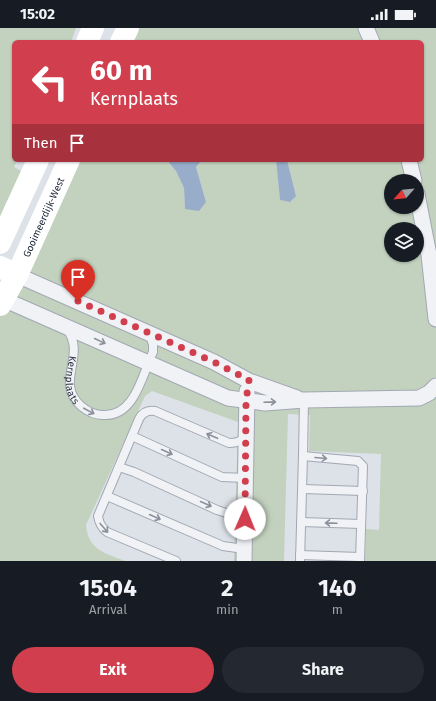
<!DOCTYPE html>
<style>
:root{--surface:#171b24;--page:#242831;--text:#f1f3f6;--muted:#9ea1a6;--accent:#d13e4d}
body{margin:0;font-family:"Fira Sans",sans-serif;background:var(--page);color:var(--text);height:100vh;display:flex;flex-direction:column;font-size:15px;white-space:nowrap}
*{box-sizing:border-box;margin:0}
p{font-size:13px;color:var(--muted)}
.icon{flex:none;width:22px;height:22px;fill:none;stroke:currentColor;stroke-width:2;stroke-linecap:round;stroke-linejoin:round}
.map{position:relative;height:533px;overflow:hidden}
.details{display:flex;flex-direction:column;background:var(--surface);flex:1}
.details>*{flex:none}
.guide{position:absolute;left:12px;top:12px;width:412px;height:122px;border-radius:6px;box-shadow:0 1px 3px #0004;background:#d13e4d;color:#fff;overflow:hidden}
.needle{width:26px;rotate:243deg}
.fabs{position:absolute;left:384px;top:146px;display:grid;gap:8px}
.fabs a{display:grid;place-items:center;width:40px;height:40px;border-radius:50%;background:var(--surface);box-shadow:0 1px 3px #0004;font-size:20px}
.pin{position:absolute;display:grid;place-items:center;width:34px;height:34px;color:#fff;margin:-41px -17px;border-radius:50% 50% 50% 0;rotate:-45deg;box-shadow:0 0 4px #0007}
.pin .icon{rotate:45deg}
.me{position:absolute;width:44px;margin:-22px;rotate:1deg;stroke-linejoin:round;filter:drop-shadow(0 0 3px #0008)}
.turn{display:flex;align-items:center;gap:14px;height:84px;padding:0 12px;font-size:18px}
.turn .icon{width:52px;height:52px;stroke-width:2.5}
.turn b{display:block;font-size:28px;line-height:34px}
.then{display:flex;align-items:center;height:38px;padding:0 12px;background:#0003;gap:8px;font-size:15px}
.eta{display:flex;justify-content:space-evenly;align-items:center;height:68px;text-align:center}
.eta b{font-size:24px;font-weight:700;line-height:28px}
.primary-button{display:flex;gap:8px;margin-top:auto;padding:8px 12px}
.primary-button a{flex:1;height:46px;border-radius:24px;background:var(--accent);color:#fff;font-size:16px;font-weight:700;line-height:46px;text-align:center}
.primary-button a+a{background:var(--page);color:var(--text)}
.status{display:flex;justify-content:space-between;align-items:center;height:28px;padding:0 20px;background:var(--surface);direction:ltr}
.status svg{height:11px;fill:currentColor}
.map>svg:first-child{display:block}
.green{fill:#c2d2be;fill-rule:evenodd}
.water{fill:#97adc9}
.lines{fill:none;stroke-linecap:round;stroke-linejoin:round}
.lane-casing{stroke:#a2a8b2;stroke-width:10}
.street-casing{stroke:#a2a8b2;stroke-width:17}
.lane{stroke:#f0f2f6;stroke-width:8}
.street{stroke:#f0f2f6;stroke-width:15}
.secondary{stroke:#fff;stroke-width:22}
.oneway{stroke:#8b909a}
.route{stroke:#d13e4d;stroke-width:7;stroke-dasharray:0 12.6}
.labels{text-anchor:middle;stroke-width:3;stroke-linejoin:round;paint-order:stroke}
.street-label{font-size:10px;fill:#262e3f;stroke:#edf0f5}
</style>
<div class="status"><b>15:02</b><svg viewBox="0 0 49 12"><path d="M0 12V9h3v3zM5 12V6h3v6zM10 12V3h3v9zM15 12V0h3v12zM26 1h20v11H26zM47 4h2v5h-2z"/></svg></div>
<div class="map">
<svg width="436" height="533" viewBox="0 0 436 533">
<rect width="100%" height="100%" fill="#dde1e8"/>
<g class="green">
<polygon points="0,0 76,0 71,14 14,14 14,132 17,132 14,139 21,143 0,191"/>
<path d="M 131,0 L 436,0 L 436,533 L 365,533 L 366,501 L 379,502 L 381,426 L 309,423 L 310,387 L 288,386 L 284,533 L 234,533 L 238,394 L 152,363 L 145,368 L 86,497 C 88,522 105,525 125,533 L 0,533 L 0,287 L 71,132 L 167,132 L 176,143 L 184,160 L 185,181 L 206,174 L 196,139 L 202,132 L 276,132 L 280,172 L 296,168 L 287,132 L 422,132 L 422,14 L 125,14 ZM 391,153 L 417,153 L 417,179 L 391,179 ZM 391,201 L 417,201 L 417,227 L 391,227 Z"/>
</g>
<g class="water">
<polygon points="167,132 202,132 196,139 206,174 199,183 185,181 184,160 176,143"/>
<polygon points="276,132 287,132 296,168 290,174 280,172"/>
</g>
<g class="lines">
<g class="lane-casing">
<g id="lane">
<path id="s1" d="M 67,301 C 87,328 54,354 81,378 C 88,384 95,387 103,387 C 135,389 142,347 153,324 L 153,317 L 150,306"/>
<polyline points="132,408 222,449 245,450"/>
<polyline points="303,428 304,372"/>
<polyline points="119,439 134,444 217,482 245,491"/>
<polyline points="303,461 363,463"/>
<polyline points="107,468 223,518 244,521"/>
<polyline points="302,494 361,496"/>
<polyline points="300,527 360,529"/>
<path d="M 176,533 L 107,504 C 101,499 99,495 98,488 L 139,391 C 142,385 147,382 155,383 L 229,415 C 236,415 242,414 245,407"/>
<polyline points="300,533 303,428 358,433 363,438 360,533"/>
</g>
</g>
<g class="street-casing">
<g id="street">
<polyline points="366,0 372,14"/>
<polyline points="409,132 414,153"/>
<polyline points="417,166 429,227 436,291"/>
<polyline points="17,247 214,334 249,353 297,370"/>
<polyline points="3,271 228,370 265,375 304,372 419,370 429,365 436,358"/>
<polyline points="244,533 247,363"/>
</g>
</g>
<use href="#lane" class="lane"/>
<use href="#street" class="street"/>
<g class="secondary">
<polyline points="87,14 93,0"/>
<polyline points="121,14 128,0"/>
<polyline points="0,215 38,132"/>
<polyline points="0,239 17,247"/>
<path id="s2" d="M 0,277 L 17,247 L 69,132"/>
</g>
</g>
<defs><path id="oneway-shaft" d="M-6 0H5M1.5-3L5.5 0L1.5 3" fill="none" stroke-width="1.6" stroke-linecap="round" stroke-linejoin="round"/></defs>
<g class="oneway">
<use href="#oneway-shaft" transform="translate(100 313) rotate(25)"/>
<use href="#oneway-shaft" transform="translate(270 374) rotate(-2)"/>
<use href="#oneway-shaft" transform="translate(89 383) rotate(28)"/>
<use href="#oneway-shaft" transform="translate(212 408) rotate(-157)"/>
<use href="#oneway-shaft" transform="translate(167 424) rotate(24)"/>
<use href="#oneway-shaft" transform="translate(321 430) rotate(5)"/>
<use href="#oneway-shaft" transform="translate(206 476) rotate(24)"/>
<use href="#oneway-shaft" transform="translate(155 489) rotate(24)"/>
<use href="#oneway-shaft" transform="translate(331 495) rotate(-178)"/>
<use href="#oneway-shaft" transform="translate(104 500) rotate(49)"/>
</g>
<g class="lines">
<polyline class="route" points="78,273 214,334 249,352 246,373 245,491"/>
</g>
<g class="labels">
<g class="street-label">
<text dy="4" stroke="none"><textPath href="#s2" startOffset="98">Gooimeerdijk-West</textPath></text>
<text dy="4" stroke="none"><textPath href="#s1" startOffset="53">Kernplaats</textPath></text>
</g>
</g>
</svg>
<div class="fabs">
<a><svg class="needle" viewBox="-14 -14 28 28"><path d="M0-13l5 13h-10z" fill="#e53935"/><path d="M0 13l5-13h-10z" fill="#9ea1a6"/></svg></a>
<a><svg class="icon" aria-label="layers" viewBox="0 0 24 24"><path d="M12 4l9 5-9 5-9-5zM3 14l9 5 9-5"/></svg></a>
</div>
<div class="pin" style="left:78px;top:273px;background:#d93025"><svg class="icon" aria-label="arrive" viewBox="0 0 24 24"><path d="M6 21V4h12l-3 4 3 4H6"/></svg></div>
<svg class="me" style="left:245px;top:491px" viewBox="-20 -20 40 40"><circle r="19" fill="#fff"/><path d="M0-13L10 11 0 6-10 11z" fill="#d13e4d"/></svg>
<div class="guide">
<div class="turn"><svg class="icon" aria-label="left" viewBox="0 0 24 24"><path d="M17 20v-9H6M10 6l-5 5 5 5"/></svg><div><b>60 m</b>Kernplaats</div></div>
<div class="then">Then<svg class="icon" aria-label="arrive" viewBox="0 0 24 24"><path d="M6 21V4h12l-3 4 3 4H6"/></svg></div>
</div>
</div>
<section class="details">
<div class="eta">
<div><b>15:04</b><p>Arrival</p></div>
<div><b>2</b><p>min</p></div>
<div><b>140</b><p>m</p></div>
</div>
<div class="primary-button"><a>Exit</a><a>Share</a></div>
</section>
